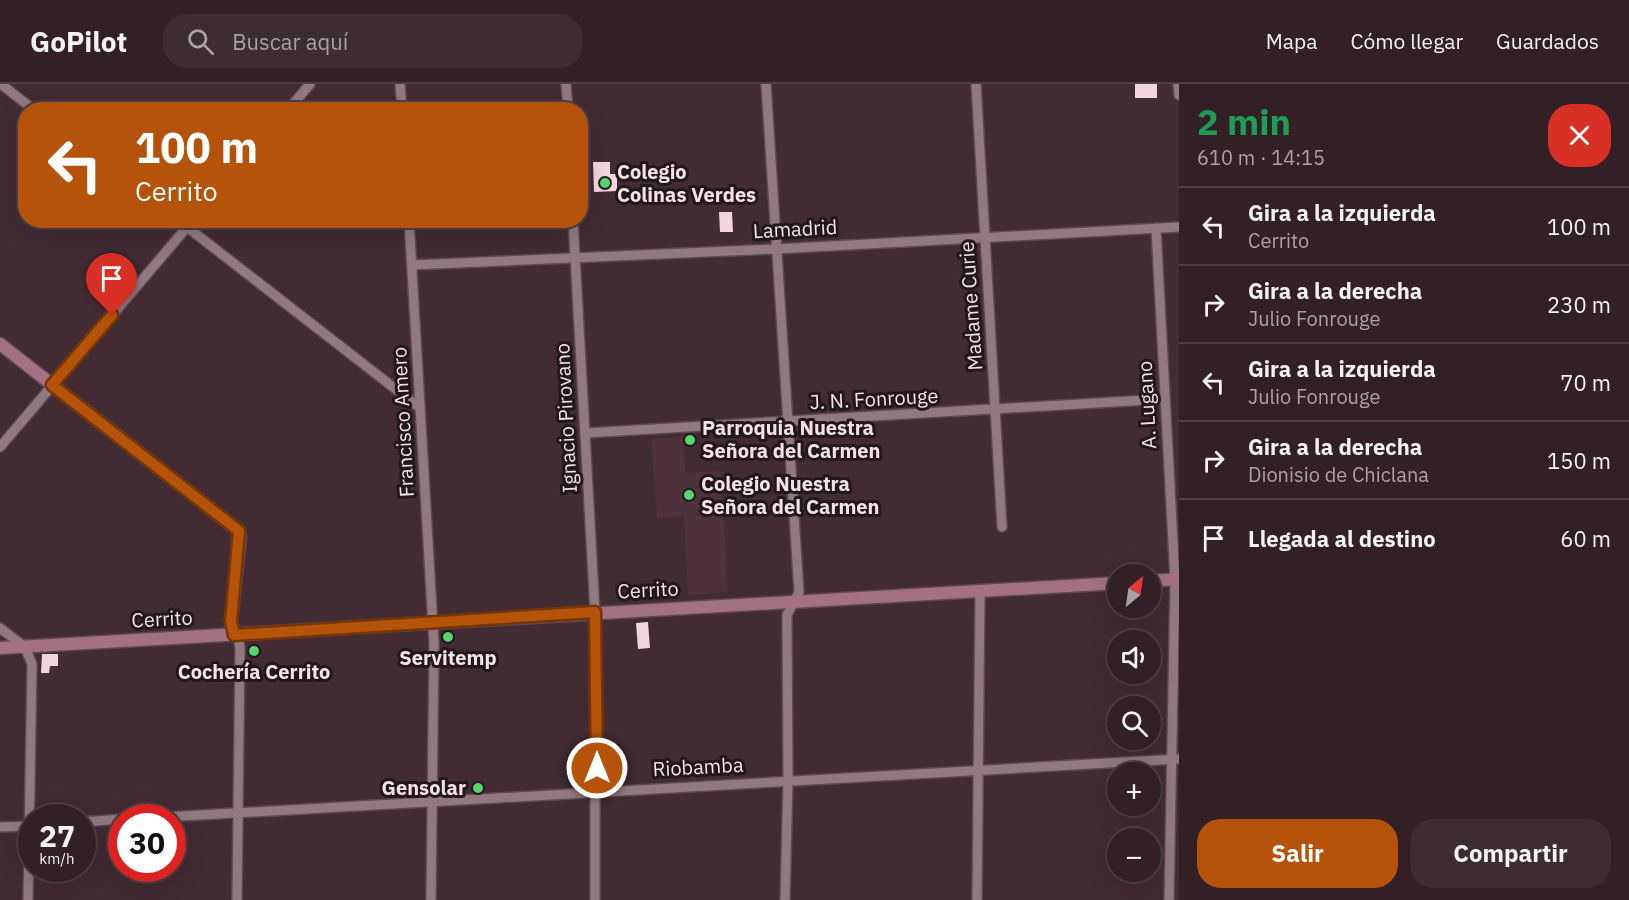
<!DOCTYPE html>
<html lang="es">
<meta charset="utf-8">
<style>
:root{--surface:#322026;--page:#3d2d32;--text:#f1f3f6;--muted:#a8a3a7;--line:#4d3e43;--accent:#b45309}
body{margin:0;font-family:"IBM Plex Sans",sans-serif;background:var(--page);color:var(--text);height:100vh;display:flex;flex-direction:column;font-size:22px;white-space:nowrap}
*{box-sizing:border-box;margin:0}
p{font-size:20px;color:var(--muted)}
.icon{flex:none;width:33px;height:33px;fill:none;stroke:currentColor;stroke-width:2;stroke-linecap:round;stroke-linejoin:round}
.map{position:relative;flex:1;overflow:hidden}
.side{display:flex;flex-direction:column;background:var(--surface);width:450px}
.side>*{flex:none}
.banner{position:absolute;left:18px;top:18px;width:570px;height:126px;border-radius:24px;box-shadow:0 6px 24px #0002,0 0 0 2px var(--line);background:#b45309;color:#fff;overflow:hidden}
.needle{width:39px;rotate:29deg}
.fabs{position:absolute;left:1107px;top:480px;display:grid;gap:12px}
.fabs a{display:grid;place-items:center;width:54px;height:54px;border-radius:50%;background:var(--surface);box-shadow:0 6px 24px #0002,0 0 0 2px var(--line);font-size:30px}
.speed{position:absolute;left:18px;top:720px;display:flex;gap:12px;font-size:30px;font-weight:700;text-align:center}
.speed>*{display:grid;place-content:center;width:78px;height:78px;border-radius:50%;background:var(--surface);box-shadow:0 6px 24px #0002,0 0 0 2px var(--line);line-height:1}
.speed small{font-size:15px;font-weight:400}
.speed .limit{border:9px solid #d22;background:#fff;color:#111}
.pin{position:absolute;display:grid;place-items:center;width:51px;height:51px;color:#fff;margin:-62px -26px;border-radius:50% 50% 50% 0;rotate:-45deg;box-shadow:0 0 6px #0007}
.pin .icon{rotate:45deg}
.me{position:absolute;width:66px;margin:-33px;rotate:0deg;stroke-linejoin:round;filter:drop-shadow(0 0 4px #0008)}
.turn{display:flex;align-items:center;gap:21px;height:126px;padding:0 18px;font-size:27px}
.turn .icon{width:78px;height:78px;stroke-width:2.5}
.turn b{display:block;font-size:42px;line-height:51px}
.round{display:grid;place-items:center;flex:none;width:63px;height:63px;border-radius:24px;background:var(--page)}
.headline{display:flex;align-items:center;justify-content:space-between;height:102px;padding:0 18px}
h1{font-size:36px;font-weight:800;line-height:45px;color:#1e9e55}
.cta{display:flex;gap:12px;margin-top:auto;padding:12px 18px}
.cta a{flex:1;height:69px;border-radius:24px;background:var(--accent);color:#fff;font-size:24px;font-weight:800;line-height:69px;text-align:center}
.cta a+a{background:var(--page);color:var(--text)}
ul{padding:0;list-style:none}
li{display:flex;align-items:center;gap:18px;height:78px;padding:0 18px;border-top:2px solid var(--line)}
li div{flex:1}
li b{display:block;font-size:22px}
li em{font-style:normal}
header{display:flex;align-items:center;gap:36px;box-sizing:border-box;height:84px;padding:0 30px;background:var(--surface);border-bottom:2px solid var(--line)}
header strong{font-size:28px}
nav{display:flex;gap:33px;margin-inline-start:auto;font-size:21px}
.search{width:420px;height:54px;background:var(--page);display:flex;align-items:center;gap:15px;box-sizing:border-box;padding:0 21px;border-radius:24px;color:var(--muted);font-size:22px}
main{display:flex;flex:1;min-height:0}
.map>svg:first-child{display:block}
.built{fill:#4f313c}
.building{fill:#f2d4de}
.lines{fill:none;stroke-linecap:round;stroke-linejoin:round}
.street-casing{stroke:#5d4950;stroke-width:12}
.secondary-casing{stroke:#5d4950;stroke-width:15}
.street{stroke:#937881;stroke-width:9}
.secondary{stroke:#a47084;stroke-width:12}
.route-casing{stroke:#753606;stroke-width:15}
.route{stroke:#b45309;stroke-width:10}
.poi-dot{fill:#58d570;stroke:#22171b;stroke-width:2}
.labels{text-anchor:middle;stroke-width:6;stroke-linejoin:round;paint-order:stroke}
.poi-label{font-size:20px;font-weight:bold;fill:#f3e3e8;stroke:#22171b;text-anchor:start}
.street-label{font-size:20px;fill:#f3e3e8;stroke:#22171b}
</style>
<header>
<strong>GoPilot</strong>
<div class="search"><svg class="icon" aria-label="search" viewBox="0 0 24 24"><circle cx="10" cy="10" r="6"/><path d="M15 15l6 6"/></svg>Buscar aquí</div>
<nav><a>Mapa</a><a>Cómo llegar</a><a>Guardados</a></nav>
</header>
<main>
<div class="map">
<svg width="1179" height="816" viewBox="0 0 1179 816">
<rect width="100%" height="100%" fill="#422b33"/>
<polygon class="built" points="683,353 685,389 721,387 728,508 688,511 684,432 657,434 651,355"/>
<g class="building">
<rect x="1135" y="0" width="22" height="14"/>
<polygon points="593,78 610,78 610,90 617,90 617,107 594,108"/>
<polygon points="719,128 732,128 733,148 720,148"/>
<polygon points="648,538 650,564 638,565 636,539"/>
<polygon points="42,570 58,570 58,582 50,582 49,589 41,589"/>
</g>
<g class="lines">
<g class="street-casing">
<g id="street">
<polyline points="1,0 34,26"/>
<polyline points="400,0 402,26"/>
<polyline points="566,0 568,26"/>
<polyline points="766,0 799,508 787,531 788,696 785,816"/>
<polyline points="976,0 1002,443"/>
<polyline points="1178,0 1179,11"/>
<polyline points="288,26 310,0"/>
<polyline points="178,136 420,324"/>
<polyline points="409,136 434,560 431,816"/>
<polyline points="573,136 595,528 595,816"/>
<polyline points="1156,144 1175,496 1169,816"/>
<polyline points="412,181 776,165 1179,143"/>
<polyline points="585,349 1164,315"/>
<polyline points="0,363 193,136"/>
<polyline points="0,544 25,563 32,580 28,816"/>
<polyline points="234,551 238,554 240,563 237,816"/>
<polyline points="148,734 1179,675"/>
<polyline points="82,738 122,735"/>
<polyline points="0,743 32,742"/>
<polyline points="977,816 980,507"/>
</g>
</g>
<g class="secondary-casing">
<g id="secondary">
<polyline points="0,260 239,447 240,453 231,537 234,551"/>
<polyline points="1150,497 1179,495"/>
<polyline points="0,564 1118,499"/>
</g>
</g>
<use href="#street" class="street"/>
<use href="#secondary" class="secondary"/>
</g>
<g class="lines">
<g class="route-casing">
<polyline id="route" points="112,231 52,301 239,447 231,537 234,551 595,528 597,684"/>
</g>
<use href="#route" class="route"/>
</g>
<g class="poi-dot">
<circle cx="605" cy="99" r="6"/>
<circle cx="690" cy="356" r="6"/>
<circle cx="689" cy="411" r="6"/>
<circle cx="448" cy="553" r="6"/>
<circle cx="254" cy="567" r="6"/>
<circle cx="478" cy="704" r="6"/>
</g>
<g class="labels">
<g class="poi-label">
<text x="617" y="95">Colegio<tspan x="617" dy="23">Colinas Verdes</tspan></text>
<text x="702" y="351">Parroquia Nuestra<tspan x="702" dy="23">Señora del Carmen</tspan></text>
<text x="701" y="407">Colegio Nuestra<tspan x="701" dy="23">Señora del Carmen</tspan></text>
<text x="448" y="581" text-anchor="middle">Servitemp</text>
<text x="254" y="595" text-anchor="middle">Cochería Cerrito</text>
<text x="466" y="711" text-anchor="end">Gensolar</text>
</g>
<g class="street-label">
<text transform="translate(795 145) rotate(-3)" y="7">Lamadrid</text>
<text transform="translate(971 222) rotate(-94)" y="7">Madame Curie</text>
<text transform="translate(874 315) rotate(-3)" y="7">J. N. Fonrouge</text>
<text transform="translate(1147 321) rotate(-93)" y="7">A. Lugano</text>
<text transform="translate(566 334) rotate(-93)" y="7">Ignacio Pirovano</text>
<text transform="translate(403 338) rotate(-93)" y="7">Francisco Amero</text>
<text transform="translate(648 506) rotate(-3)" y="7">Cerrito</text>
<text transform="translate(162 535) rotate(-3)" y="7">Cerrito</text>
<text transform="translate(698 683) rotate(-3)" y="7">Riobamba</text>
</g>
</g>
</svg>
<div class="fabs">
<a><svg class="needle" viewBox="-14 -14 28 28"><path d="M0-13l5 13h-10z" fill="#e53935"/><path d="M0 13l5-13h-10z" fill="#a8a3a7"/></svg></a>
<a><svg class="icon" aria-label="sound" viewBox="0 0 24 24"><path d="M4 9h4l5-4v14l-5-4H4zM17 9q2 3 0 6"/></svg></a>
<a><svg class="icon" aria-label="search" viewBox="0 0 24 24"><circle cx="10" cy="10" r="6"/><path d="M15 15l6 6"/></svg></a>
<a>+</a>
<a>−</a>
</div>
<div class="speed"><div>27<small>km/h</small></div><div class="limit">30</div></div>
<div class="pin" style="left:112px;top:231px;background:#d93025"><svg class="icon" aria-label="arrive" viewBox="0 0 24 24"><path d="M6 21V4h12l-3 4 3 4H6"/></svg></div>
<svg class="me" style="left:597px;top:684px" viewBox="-20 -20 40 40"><circle r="17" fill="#b45309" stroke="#fff" stroke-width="3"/><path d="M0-11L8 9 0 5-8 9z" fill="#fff"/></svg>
<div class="banner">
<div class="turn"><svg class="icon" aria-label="left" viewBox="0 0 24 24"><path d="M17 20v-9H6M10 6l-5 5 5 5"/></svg><div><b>100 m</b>Cerrito</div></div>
</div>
</div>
<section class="side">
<div class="headline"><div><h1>2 min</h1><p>610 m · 14:15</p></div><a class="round" style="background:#d93025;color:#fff"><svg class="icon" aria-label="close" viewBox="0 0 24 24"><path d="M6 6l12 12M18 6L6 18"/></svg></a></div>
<ul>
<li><svg class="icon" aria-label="left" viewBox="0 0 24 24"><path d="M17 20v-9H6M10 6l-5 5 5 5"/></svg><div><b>Gira a la izquierda</b><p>Cerrito</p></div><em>100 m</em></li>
<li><svg class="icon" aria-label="right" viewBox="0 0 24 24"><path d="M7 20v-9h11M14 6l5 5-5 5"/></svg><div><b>Gira a la derecha</b><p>Julio Fonrouge</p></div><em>230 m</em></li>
<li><svg class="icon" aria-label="left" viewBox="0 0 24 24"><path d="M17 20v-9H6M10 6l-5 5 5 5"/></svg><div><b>Gira a la izquierda</b><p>Julio Fonrouge</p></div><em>70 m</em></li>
<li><svg class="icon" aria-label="right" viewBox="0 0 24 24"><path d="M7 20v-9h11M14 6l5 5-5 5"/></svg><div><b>Gira a la derecha</b><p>Dionisio de Chiclana</p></div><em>150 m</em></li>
<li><svg class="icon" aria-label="arrive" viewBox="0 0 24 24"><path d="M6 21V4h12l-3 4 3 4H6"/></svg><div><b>Llegada al destino</b></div><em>60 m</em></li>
</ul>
<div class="cta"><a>Salir</a><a>Compartir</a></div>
</section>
</main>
